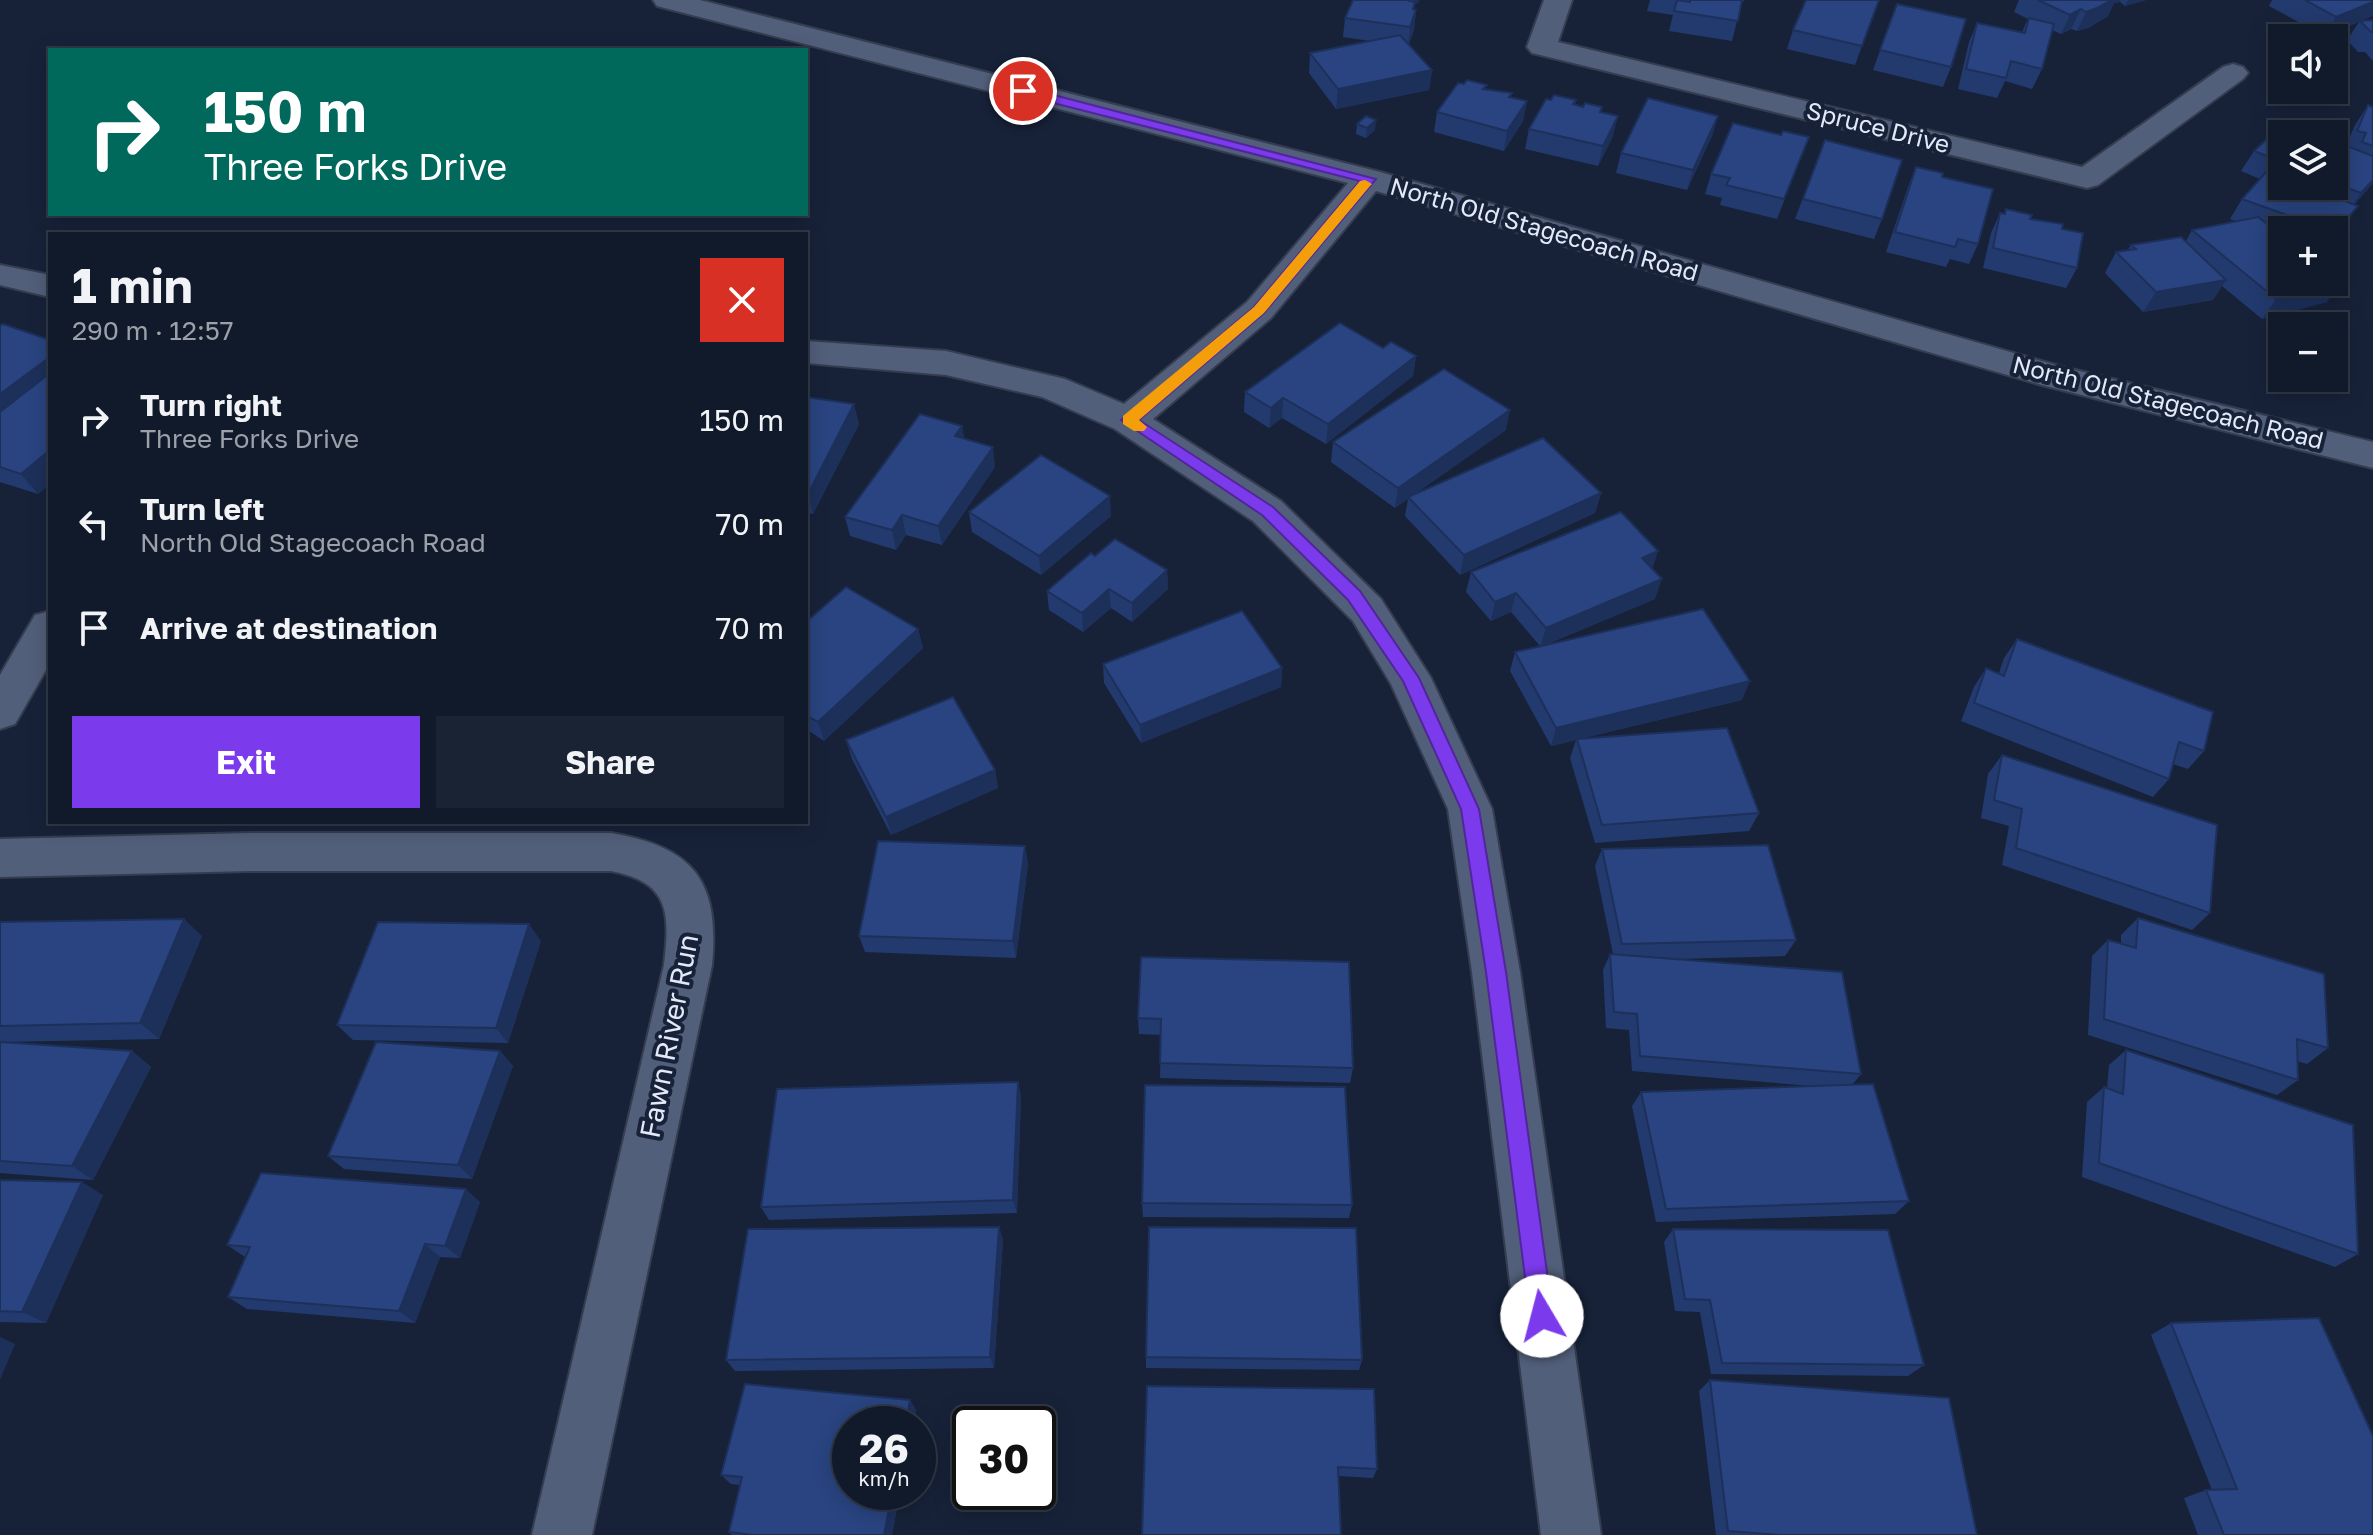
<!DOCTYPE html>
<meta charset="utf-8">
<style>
:root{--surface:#111a2b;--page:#1a2333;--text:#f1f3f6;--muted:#9ca1a9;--line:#303847;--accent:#7c3aed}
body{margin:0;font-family:"Golos Text",sans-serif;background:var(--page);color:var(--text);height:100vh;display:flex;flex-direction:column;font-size:30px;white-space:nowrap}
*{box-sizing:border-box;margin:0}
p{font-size:26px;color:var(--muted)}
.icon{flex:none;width:44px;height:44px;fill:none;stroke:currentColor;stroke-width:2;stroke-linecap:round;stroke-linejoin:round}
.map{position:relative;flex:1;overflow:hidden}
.side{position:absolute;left:48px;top:232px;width:760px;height:592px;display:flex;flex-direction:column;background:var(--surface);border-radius:0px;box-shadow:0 4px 20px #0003,0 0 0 2px var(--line)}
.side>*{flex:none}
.guide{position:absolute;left:48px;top:48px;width:760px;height:168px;border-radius:0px;box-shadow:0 4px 20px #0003,0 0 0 2px var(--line);background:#00695c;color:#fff;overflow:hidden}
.controls{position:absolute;left:2268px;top:24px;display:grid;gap:16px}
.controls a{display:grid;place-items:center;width:80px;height:80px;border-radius:0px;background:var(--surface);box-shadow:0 4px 20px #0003,0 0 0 2px var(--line);font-size:40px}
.speed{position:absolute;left:832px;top:1406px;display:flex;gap:16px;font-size:40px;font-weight:700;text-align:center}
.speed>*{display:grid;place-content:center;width:104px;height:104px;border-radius:50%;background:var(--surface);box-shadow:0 4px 20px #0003,0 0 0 2px var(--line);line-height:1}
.speed small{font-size:20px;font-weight:400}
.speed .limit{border:4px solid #111;border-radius:12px;background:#fff;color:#111}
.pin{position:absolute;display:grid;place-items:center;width:68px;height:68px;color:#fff;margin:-34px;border:4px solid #fff;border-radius:50%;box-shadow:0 2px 8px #0007}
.me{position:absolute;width:88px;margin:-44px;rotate:352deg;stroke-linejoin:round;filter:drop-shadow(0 0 6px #0008)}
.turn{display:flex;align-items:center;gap:28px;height:168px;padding:0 24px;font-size:36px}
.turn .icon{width:104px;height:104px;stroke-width:2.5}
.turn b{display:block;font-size:56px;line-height:68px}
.round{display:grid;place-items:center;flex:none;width:84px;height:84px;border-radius:0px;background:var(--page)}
.head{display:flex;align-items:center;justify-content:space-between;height:136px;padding:0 24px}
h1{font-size:48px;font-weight:700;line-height:60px}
.primary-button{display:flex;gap:16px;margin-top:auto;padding:16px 24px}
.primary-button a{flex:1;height:92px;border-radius:0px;background:var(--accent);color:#fff;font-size:32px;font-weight:700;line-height:92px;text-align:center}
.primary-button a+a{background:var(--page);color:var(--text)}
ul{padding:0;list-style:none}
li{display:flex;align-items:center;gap:24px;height:104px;padding:0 24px}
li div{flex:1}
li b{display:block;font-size:30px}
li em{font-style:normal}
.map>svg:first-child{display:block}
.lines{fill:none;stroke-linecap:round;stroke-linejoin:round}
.minor-casing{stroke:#353c4f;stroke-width:4}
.minor{fill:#525f7a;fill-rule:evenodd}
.wall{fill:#233a6f}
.shaded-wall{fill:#1d305a}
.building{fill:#294481;stroke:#1d305a;stroke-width:2}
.route{fill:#7c3aed;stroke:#51269a;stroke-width:2}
.slow{fill:#f59e0b}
.labels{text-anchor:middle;stroke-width:8;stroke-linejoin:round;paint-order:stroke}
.far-street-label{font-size:24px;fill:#e2eafa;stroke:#172239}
.street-label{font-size:28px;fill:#e2eafa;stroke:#172239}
</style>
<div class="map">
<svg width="2373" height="1535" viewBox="0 0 2373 1535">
<rect width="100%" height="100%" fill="#172239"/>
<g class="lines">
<g class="minor-casing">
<g id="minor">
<polygon points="653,0 700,0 1380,172 2059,366 2373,442 2373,468 2042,385 1376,191 1271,318 1153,419 1281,501 1381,599 1431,678 1492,809 1520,972 1601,1535 1541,1535 1472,972 1448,809 1391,684 1353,621 1253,521 1115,429 1042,397 946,375 806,363 806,341 946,351 1065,379 1124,404 1247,302 1348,183 657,6"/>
<polygon points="1544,0 1572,0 1558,42 2082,167 2223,67 2233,64 2243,67 2248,73 2243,79 2098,185 2087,188 1532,53 1527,47"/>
<polygon points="0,265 50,275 50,297 0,285"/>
<polygon points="50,611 50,663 15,724 0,729 0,675 35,615"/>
<path d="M 250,833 L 611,833 C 694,847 720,881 712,965 L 592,1535 L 532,1535 L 664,965 C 670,913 670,882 611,871 L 250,871 L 0,877 L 0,839 Z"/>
</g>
</g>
<use href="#minor" class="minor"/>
</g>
<g class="wall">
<polygon points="1353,0 1419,0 1418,3 1415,4 1414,10 1416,10 1414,30 1409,44 1432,70 1429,90 1336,109 1309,73 1310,53 1370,41 1343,37 1345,18"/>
<polygon points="1650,0 1744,0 1744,1 1742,1 1732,41 1669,31 1673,15 1647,11"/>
<polygon points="1879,0 1855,65 1787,49 1793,30"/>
<polygon points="2019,0 2146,0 2125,6 2120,2 2114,3 2108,16 2088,28 2077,31 2071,29 2061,34 2052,30 2042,69 2032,89 2005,81 1997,98 1958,89 1969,42 1977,23 2022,32 2028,19 2014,12"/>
<polygon points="2272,0 2373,0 2363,20 2373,20 2373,61 2365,52 2358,52 2347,40 2359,22 2324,36 2269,6"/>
<polygon points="1897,4 1951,67 1943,87 1873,70"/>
<polygon points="1486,90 1512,93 1511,97 1527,101 1523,121 1504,151 1434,132 1437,112"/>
<polygon points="1551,100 1576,100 1575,105 1583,107 1602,107 1601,112 1613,136 1598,166 1525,149 1529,129"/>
<polygon points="2368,105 2373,107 2373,183 2354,205 2358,206 2334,239 2334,230 2282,230 2282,282 2327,302 2262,319 2222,286 2213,300 2143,312 2105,273 2116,252 2127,251 2131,245 2186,241 2192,230 2236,221 2230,219 2242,199 2260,179 2241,171 2254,151 2282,134 2282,186 2334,186 2334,141 2346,146 2355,125"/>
<polygon points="1718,116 1712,136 1687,190 1616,173 1621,153"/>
<polygon points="1357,124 1375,130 1366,138 1356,134"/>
<polygon points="1781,135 1801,157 1777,219 1720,205 1722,198 1705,194 1711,174"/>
<polygon points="1825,140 1882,219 1874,239 1795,219"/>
<polygon points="1916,167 1942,177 1978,244 1969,264 1950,259 1946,267 1886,252 1908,187"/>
<polygon points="2006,209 2030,219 2062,229 2077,268 2066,288 1983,268 1991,233 2000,213 2004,214"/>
<polygon points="0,326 50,340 50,484 38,494 0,482"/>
<polygon points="1383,348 1416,356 1413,376 1326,444 1282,418 1269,428 1244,412 1245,392"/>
<polygon points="806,397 859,424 813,514 806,513"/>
<polygon points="962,426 964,439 995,467 942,545 906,535 896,550 850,536 845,517"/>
<polygon points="1506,430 1415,494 1601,493 1595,513 1460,575 1405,516 1408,499 1395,508 1331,462 1333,442"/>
<polygon points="969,512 1111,516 1041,575 972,532"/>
<polygon points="1095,556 1167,570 1168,589 1132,622 1111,608 1083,632 1049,610 1047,591"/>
<polygon points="1652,569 1655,599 1543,646 1742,700 1579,739 1759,813 1749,831 1595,843 1570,758 1576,740 1551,746 1510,671 1515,652 1540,646 1511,612 1491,621 1466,592 1471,572"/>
<polygon points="806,622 918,629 923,648 824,741 806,729"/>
<polygon points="2017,639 2204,751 2188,769 2173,764 2169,779 2153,797 1961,721 1974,687 1986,668 1999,673 2004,658"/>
<polygon points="1103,664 1282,668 1281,687 1141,743 1104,683"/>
<polygon points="846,740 995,770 998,788 891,835 852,759"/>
<polygon points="2002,755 2210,913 2192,930 2002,865 2009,826 1981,818 1988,774"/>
<polygon points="1025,846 1028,864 1016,958 865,952 859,936"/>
<polygon points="1602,849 1796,940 1785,956 1677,959 1861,1074 1852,1085 1909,1201 1895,1214 1656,1222 1632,1106 1641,1092 1812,1086 1632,1071 1629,1030 1606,1028 1603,970 1610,954 1613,954 1595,866"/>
<polygon points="2138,918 2328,1048 2307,1064 2297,1061 2298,1080 2277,1095 2088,1035 2092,956 2108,940 2121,943 2121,935"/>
<polygon points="0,922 202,936 159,1039 0,1042"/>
<polygon points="541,941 508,1043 353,1040 337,1025"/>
<polygon points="1141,957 1353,1068 1350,1083 1160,1078 1161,1035 1139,1034 1138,1018"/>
<polygon points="0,1042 132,1051 151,1067 93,1180 0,1173"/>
<polygon points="2126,1050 2358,1254 2335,1267 2082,1177 2087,1102 2104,1087 2107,1088 2109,1065"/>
<polygon points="500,1051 513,1066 472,1179 344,1169 328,1156"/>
<polygon points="1018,1082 1021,1097 1017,1213 769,1220 761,1207"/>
<polygon points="0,1180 103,1195 46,1323 0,1322"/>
<polygon points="480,1202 460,1258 440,1257 415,1323 247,1309 228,1297 245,1257 227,1245"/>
<polygon points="1142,1203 1352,1205 1349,1218 1143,1217"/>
<polygon points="999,1227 1003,1240 994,1368 735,1371 726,1360"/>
<polygon points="1673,1229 1924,1365 1908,1376 1711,1374 1700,1312 1675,1311 1664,1242"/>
<polygon points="2171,1323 2373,1535 2198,1535 2184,1498 2206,1490 2212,1490 2151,1335"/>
<polygon points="1146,1357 1362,1360 1359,1370 1146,1368"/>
<polygon points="1710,1380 1977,1535 1716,1535 1699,1391"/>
<polygon points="745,1384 910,1400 916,1410 914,1424 850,1424 850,1492 900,1492 892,1535 732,1535 729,1532 740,1485 731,1484 721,1475"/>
<polygon points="1147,1386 1377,1469 1373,1478 1339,1476"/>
</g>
<g class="shaded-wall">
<polygon points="1413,0 1419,0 1418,3 1415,4 1413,20 1416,10 1414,30 1408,47"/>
<polygon points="2108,0 2121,0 2120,2 2114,3 2108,16 2088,28 2077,31 2086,12"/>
<polygon points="2128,0 2146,0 2125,6"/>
<polygon points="2373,2 2373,16 2324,36 2336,17"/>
<polygon points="2081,9 2071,29 2061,34 2070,15"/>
<polygon points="1432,70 1429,90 1336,109 1338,89"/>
<polygon points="1527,101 1523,121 1504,151 1507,131"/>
<polygon points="1618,116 1613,136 1598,166 1603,146"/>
<polygon points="1718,116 1712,136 1687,190 1693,170"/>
<polygon points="1376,120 1375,130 1366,138 1367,128"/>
<polygon points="2373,180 2373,183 2347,213 2361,193"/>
<polygon points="2358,206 2344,227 2334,239 2336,232"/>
<polygon points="2226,280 2213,300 2143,312 2156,292"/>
<polygon points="2341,282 2327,302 2262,319 2276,299"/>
<polygon points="1416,356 1413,376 1326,444 1328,424"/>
<polygon points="50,357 50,388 0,426 0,394"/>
<polygon points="1283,398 1282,418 1269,428 1271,408"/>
<polygon points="854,404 859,424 813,514 808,494"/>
<polygon points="1510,410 1506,430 1409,498 1408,497 1408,499 1395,508 1398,488"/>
<polygon points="962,426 965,445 955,436"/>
<polygon points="993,447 995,467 942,545 938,526"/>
<polygon points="50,450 50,484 38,494 21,474"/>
<polygon points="1601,493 1595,513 1460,575 1464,555"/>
<polygon points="1110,496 1111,516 1041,575 1039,556"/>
<polygon points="902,515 906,535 896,550 892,530"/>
<polygon points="1658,551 1652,570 1642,558"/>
<polygon points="1167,570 1168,589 1132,622 1132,603"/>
<polygon points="1662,579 1655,599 1540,647 1546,628"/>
<polygon points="1109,589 1111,608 1083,632 1082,613"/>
<polygon points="1516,593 1511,612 1491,621 1495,602"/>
<polygon points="918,629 923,648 824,741 818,722"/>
<polygon points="1282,668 1281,687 1141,743 1140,725"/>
<polygon points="1750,681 1742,700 1551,746 1556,728"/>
<polygon points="995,770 998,788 891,835 886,817"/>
<polygon points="1025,846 1028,864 1016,958 1013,941"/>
<polygon points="184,919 202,936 159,1039 140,1023"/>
<polygon points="529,924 541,941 508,1043 496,1028"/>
<polygon points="132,1051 151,1067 93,1180 72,1166"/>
<polygon points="500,1051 513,1066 472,1179 458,1165"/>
<polygon points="1018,1082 1021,1097 1017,1213 1013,1200"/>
<polygon points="82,1182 103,1195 46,1323 22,1312"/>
<polygon points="466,1189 480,1202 460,1258 445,1246"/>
<polygon points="999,1227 1003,1240 994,1368 990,1357"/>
<polygon points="425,1244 440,1257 415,1323 399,1311"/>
<polygon points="0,1337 15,1344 0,1380"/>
<polygon points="910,1400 916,1410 914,1424 906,1424"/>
<polygon points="892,1492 900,1492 892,1535 884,1535"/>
</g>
<g class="building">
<polygon points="1353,0 1409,0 1409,1 1415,2 1413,9 1416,10 1410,27 1345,18"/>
<polygon points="1677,0 1690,2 1690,0 1742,0 1738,21 1674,11"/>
<polygon points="1806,0 1879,0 1862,46 1793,30"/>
<polygon points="2038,0 2112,0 2097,8 2086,12 2081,9 2070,15"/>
<polygon points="2305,0 2373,0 2373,2 2336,17"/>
<polygon points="1897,4 1966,19 1951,67 1880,50"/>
<polygon points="2029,18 2054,24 2042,69 2011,61 2006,78 1966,69 1977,23 2025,33"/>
<polygon points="2373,20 2373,32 2371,32 2360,21"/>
<polygon points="1400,35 1432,70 1338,89 1310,53"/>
<polygon points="1467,80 1487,85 1483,89 1512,93 1509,97 1527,101 1507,131 1437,112 1458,83 1464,84"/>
<polygon points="1554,95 1576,100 1573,104 1583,107 1585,103 1602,107 1600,112 1618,116 1603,146 1529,129 1546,99 1551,100"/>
<polygon points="1648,98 1718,116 1693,170 1621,153"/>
<polygon points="2368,105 2373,107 2373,146 2362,142 2366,133 2357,131"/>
<polygon points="1366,116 1376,120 1367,128 1357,124"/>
<polygon points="1733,123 1781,135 1783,131 1809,137 1784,199 1726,185 1730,178 1711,174"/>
<polygon points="2284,123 2314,134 2282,134 2282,162 2254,151"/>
<polygon points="1825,140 1902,160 1882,219 1803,199"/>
<polygon points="2334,141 2373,156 2373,180 2361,193 2334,183"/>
<polygon points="1916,167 1943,173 1942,177 1993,189 1978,244 1958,239 1955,247 1895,232"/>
<polygon points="2267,171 2282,177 2282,186 2306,186 2358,206 2336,232 2334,232 2334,230 2329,230 2242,199"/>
<polygon points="2006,209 2032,215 2030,219 2063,224 2062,229 2083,233 2077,268 1993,248 2000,213 2005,214"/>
<polygon points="2258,217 2282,235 2282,282 2334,282 2334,276 2341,282 2276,299 2192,230"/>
<polygon points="2181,237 2226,280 2156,292 2116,252 2136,249 2131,245"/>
<polygon points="1340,323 1383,348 1391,342 1416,356 1328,424 1283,398 1271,408 1245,392"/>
<polygon points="3,324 50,340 50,357 0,394 0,326"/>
<polygon points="1444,369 1510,410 1398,488 1333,442"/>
<polygon points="50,373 50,450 21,474 0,467 0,412"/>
<polygon points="806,397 854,404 808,494 806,494"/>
<polygon points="920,414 962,426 955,436 993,447 938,526 902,515 892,530 845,517"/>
<polygon points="1543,438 1601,493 1464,555 1408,497"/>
<polygon points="1041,455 1110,496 1039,556 969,512"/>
<polygon points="1621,512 1658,551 1642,558 1662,579 1546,628 1516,593 1495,602 1471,572"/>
<polygon points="1115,539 1167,570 1132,603 1109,589 1082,613 1047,591 1091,553 1095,556"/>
<polygon points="846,587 918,629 818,722 806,715 806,622"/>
<polygon points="1703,609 1750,681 1556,728 1515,652"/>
<polygon points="1242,611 1282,668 1140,725 1103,664"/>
<polygon points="2017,639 2213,712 2204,751 2179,742 2169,779 1974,703 1986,668 2004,676"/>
<polygon points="953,697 995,770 886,817 846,740"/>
<polygon points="1727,728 1759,813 1602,825 1577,739"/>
<polygon points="2002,755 2217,825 2210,913 2016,848 2022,809 1994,800"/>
<polygon points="878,841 1025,846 1013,941 859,936"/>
<polygon points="1768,845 1796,940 1622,944 1602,849"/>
<polygon points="2138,918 2324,974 2328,1048 2297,1039 2298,1080 2104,1019 2108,940 2136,948"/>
<polygon points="184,919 140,1023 0,1026 0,922"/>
<polygon points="378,922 529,924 496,1028 337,1025"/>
<polygon points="1610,954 1842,972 1861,1074 1640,1056 1637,1014 1614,1012"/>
<polygon points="1141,957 1349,962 1353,1068 1160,1063 1161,1019 1138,1018"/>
<polygon points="0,1042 132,1051 72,1166 0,1161"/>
<polygon points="376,1042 500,1051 458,1165 328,1156"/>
<polygon points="2126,1050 2353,1125 2358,1254 2099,1163 2104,1087 2123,1094"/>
<polygon points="1018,1082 1013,1200 761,1207 777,1089"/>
<polygon points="1873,1084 1909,1201 1666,1209 1641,1092"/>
<polygon points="1145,1085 1345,1087 1352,1205 1142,1203"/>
<polygon points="261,1173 466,1189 445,1246 425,1244 399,1311 228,1297 250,1247 227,1245"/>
<polygon points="0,1180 82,1182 22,1312 0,1311"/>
<polygon points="999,1227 990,1357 726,1360 748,1229"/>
<polygon points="1149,1227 1356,1228 1362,1360 1146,1357"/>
<polygon points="1673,1229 1888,1230 1924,1365 1722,1363 1710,1300 1685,1299"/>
<polygon points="2319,1318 2373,1436 2373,1535 2224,1535 2206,1490 2237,1489 2171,1323"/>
<polygon points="1710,1380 1949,1398 1977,1535 1781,1535 1728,1531"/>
<polygon points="745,1384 910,1400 906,1424 850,1424 850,1492 892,1492 884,1535 753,1535 729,1532 742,1477 721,1475"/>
<polygon points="1147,1386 1374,1389 1377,1469 1338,1467 1341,1535 1142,1535"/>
</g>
<polygon class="route" points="1023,87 1376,179 1264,313 1139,420 1273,507 1360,591 1419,678 1479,809 1506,972 1553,1316 1550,1324 1542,1327 1533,1324 1530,1316 1486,972 1461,809 1403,681 1348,600 1262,515 1121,420 1254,307 1360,181 1018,94 1018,88"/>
<polygon class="slow" points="1365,180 1372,184 1370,186 1264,313 1139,420 1147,427 1144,431 1134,431 1123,424 1123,416 1254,307 1360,181"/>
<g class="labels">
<g class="far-street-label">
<text transform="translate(1878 128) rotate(14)" y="8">Spruce Drive</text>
<text transform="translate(1544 230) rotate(16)" y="8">North Old Stagecoach Road</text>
<text transform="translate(2168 403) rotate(14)" y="8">North Old Stagecoach Road</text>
</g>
<g class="street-label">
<text transform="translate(669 1036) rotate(-79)" y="10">Fawn River Run</text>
</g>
</g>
</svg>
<div class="controls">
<a><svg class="icon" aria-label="sound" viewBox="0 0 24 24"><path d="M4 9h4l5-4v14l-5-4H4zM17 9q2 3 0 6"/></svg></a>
<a><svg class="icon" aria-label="layers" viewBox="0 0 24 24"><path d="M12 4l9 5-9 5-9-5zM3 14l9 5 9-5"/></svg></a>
<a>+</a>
<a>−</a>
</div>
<div class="speed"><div>26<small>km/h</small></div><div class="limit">30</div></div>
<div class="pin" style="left:1023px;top:91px;background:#d93025"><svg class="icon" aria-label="arrive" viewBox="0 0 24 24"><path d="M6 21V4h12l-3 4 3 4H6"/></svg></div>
<svg class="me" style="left:1542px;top:1316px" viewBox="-20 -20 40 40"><circle r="19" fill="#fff"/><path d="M0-13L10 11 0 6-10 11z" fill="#7c3aed"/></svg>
<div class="guide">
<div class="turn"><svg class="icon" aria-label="right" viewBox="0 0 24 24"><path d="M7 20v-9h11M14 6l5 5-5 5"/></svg><div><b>150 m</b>Three Forks Drive</div></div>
</div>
<section class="side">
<div class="head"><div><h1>1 min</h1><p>290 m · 12:57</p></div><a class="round" style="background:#d93025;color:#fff"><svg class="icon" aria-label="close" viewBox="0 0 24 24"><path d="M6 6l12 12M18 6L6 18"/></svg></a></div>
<ul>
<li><svg class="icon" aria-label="right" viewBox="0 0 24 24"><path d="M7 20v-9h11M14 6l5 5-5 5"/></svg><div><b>Turn right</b><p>Three Forks Drive</p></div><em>150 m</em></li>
<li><svg class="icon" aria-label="left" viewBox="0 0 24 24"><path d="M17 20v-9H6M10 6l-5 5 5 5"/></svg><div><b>Turn left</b><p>North Old Stagecoach Road</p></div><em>70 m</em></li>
<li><svg class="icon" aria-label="arrive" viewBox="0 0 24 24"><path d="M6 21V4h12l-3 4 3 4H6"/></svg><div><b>Arrive at destination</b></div><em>70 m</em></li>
</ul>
<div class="primary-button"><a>Exit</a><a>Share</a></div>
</section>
</div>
